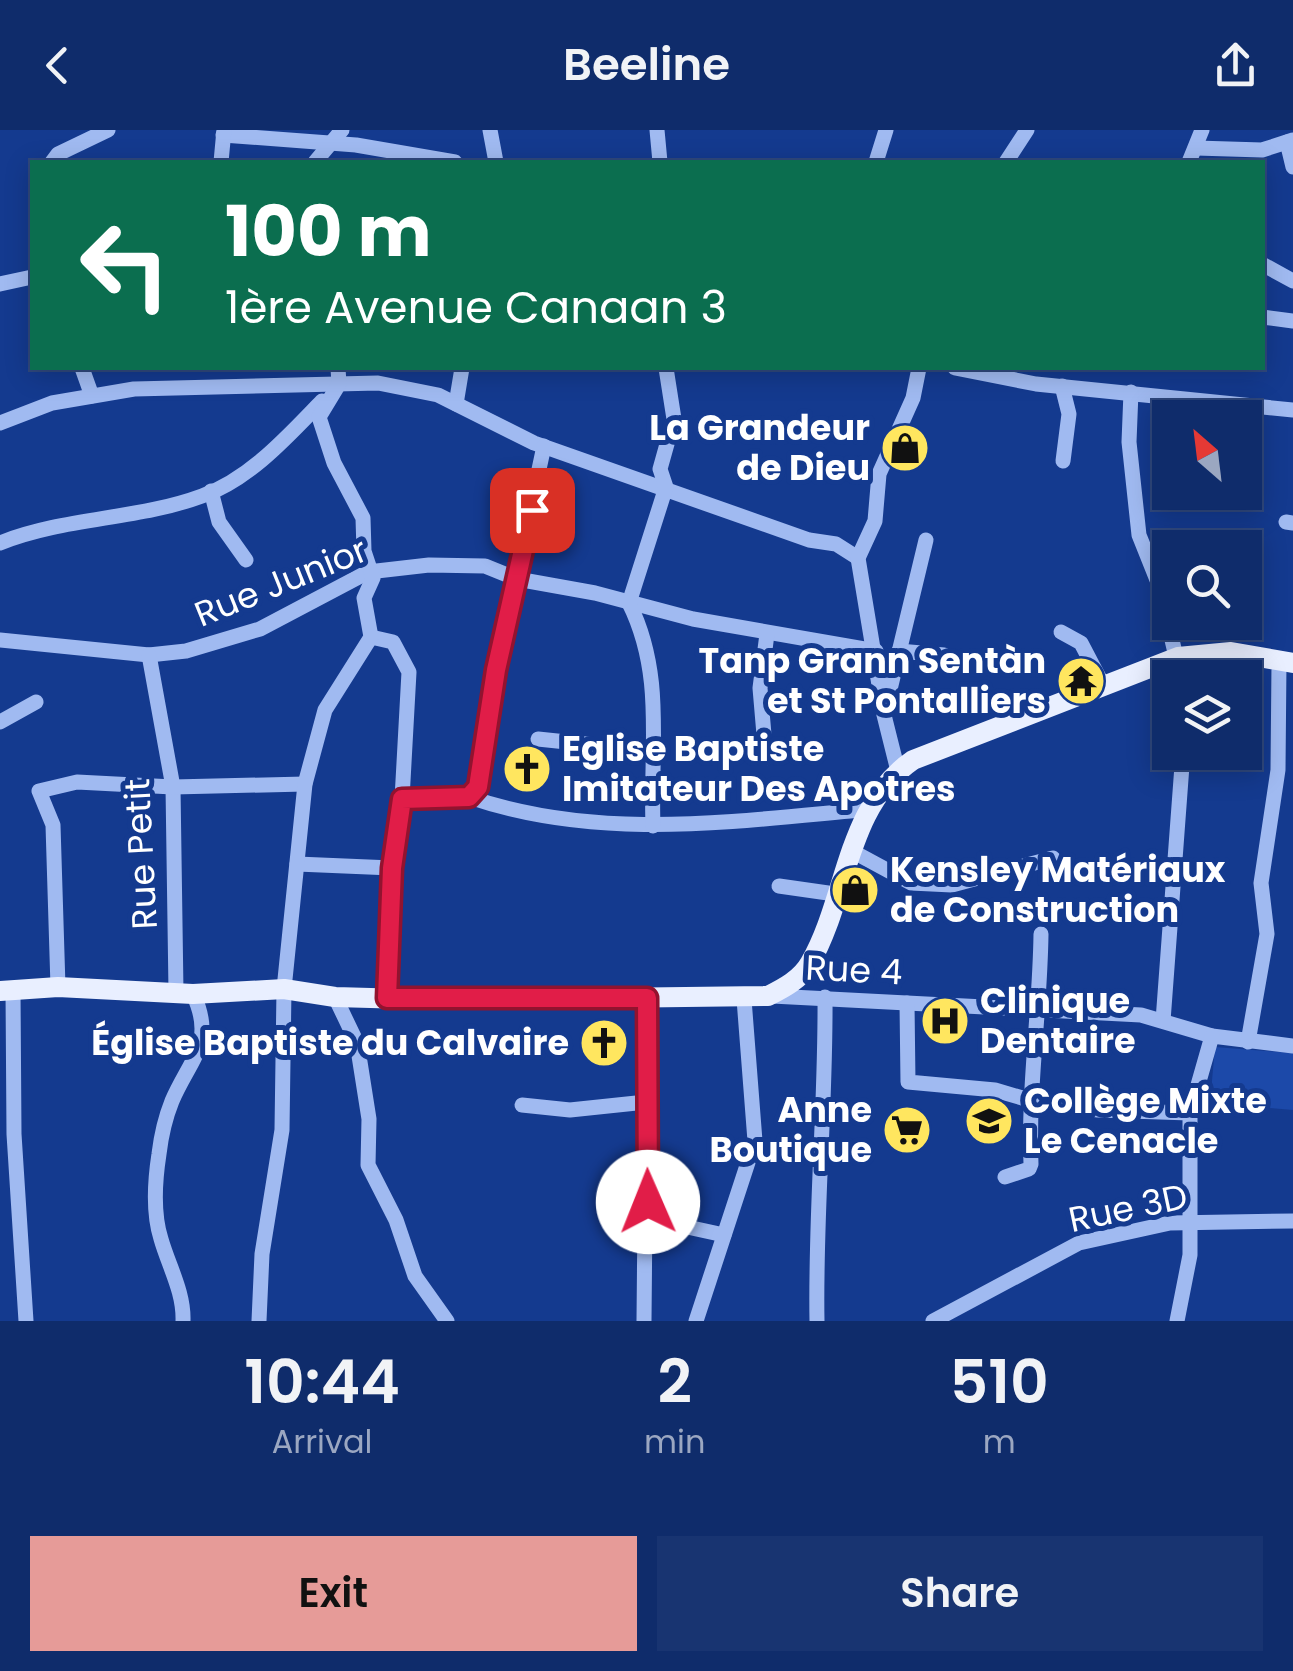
<!DOCTYPE html>
<meta charset="utf-8">
<style>
:root{--surface:#0f2c6b;--page:#183471;--text:#f1f3f6;--muted:#9ba7c1;--line:#2f487e;--accent:#e69b98}
body{margin:0;font-family:Poppins,sans-serif;background:var(--page);color:var(--text);height:100vh;display:flex;flex-direction:column;font-size:38px;white-space:nowrap}
*{box-sizing:border-box;margin:0}
p{font-size:32px;color:var(--muted)}
.icon{flex:none;width:55px;height:55px;fill:none;stroke:currentColor;stroke-width:2;stroke-linecap:round;stroke-linejoin:round}
.map{position:relative;height:1191px;overflow:hidden}
.panel{display:flex;flex-direction:column;background:var(--surface);flex:1}
.panel>*{flex:none}
.hud{position:absolute;left:30px;top:30px;width:1235px;height:210px;border-radius:0px;box-shadow:0 5px 25px #0003,0 0 0 2px var(--line);background:#0b6e4f;color:#fff;overflow:hidden}
.needle{width:65px;rotate:332deg}
.controls{position:absolute;left:1152px;top:270px;display:grid;gap:20px}
.controls a{display:grid;place-items:center;width:110px;height:110px;border-radius:0px;background:var(--surface);box-shadow:0 5px 25px #0003,0 0 0 2px var(--line);font-size:50px}
.pin{position:absolute;display:grid;place-items:center;width:85px;height:85px;color:#fff;margin:-42px;border-radius:20px;box-shadow:0 5px 15px #0006}
.me{position:absolute;width:110px;margin:-55px;rotate:359deg;stroke-linejoin:round;filter:drop-shadow(0 0 8px #0008)}
.turn{display:flex;align-items:center;gap:35px;height:210px;padding:0 30px;font-size:45px}
.turn .icon{width:130px;height:130px;stroke-width:2.5}
.turn b{display:block;font-size:70px;line-height:85px}
.eta{display:flex;justify-content:space-evenly;align-items:center;height:170px;text-align:center}
.eta b{font-size:60px;font-weight:600;line-height:70px}
.action{display:flex;gap:20px;margin-top:auto;padding:20px 30px}
.action a{flex:1;height:115px;border-radius:0px;background:var(--accent);color:#111;font-size:40px;font-weight:600;line-height:115px;text-align:center}
.action a+a{background:var(--page);color:var(--text)}
header{display:flex;justify-content:space-between;align-items:center;height:130px;padding:0 30px;background:var(--surface);font-size:45px;font-weight:600}
.map>svg:first-child{display:block}
.green{fill:#1c49a9}
.lines{fill:none;stroke-linecap:round;stroke-linejoin:round}
.minor{stroke:#a0baf1;stroke-width:15}
.major{stroke:#e9efff;stroke-width:20}
.route-casing{stroke:#92132f;stroke-width:25}
.route{stroke:#e11d48;stroke-width:18}
.labels{text-anchor:middle;stroke-width:10;stroke-linejoin:round;paint-order:stroke}
.poi-label{font-size:35px;font-weight:bold;fill:#fff;stroke:#143a8f;text-anchor:end}
.street-label{font-size:35px;fill:#fff;stroke:#143a8f}
</style>
<header><svg class="icon" aria-label="back" viewBox="0 0 24 24"><path d="M15 5l-7 7 7 7"/></svg>Beeline<svg class="icon" aria-label="share" viewBox="0 0 24 24"><path d="M12 15V3M7 8l5-5 5 5M5 13v7h14v-7"/></svg></header>
<div class="map">
<svg width="1293" height="1191" viewBox="0 0 1293 1191">
<rect width="100%" height="100%" fill="#143a8f"/>
<polygon class="green" points="1215,917 1293,923 1293,980 1210,973"/>
<g class="lines">
<g class="minor">
<polyline points="490,0 496,32"/>
<polyline points="657,0 660,32"/>
<polyline points="223,5 356,15 455,32"/>
<polyline points="1287,12 1293,37"/>
<polyline points="1196,18 1262,20 1293,10"/>
<polyline points="52,32 58,24 108,0"/>
<polyline points="221,32 224,0"/>
<polyline points="315,32 342,0"/>
<polyline points="876,32 886,0"/>
<polyline points="1006,32 1027,0"/>
<polyline points="1189,32 1202,0"/>
<polyline points="1262,134 1293,151"/>
<polyline points="0,154 32,147"/>
<polyline points="1262,187 1293,191"/>
<polyline points="82,238 92,266"/>
<polyline points="955,238 1036,254 1293,280"/>
<polyline points="1062,256 1069,284 1063,331"/>
<polyline points="1131,262 1129,312 1139,405 1159,455 1181,548"/>
<polyline points="456,274 462,238"/>
<polyline points="0,293 52,273 134,259 378,253 438,265 534,313 809,410 836,414 858,428"/>
<polyline points="211,361 219,392 246,430"/>
<polyline points="1286,392 1293,393"/>
<path d="M 0,413 C 65,387 137,390 202,366 C 250,349 288,306 322,271"/>
<polyline points="1061,502 1081,513 1103,555"/>
<polyline points="371,507 393,512 409,542 402,669"/>
<polyline points="0,510 149,525 186,521 260,499 368,442 429,435 485,436 517,449 595,463 693,489 876,521"/>
<polyline points="899,521 944,525"/>
<polyline points="149,525 173,657 176,862"/>
<polyline points="886,576 926,410"/>
<polyline points="0,592 36,572"/>
<polyline points="538,609 652,621"/>
<polyline points="766,628 760,558 767,504"/>
<polyline points="898,641 884,585 858,428 875,391 879,344 913,268 919,238"/>
<path d="M 469,667 C 601,712 735,691 871,679"/>
<path d="M 653,696 C 650,618 665,545 629,473 L 666,357 L 660,339 L 674,289 L 666,238"/>
<polyline points="850,720 911,753 952,755 1053,728"/>
<polyline points="297,734 392,738"/>
<polyline points="779,756 835,764"/>
<polyline points="58,857 53,695 39,661 77,652 173,657 305,654"/>
<polyline points="13,860 14,1004 26,1191"/>
<polyline points="772,866 1141,885 1212,906 1293,916"/>
<polyline points="335,867 357,913 369,989 368,1035 396,1090 415,1146 447,1191"/>
<polyline points="387,868 392,738 402,669 469,667 478,657 496,540 544,316"/>
<polyline points="907,873 908,952 995,960 1029,970 1098,980 1190,983"/>
<polyline points="1163,891 1183,622"/>
<polyline points="1248,912 1267,804 1261,753 1278,640 1279,533"/>
<polyline points="522,975 570,980 646,972"/>
<path d="M 1005,1047 L 1029,1039 L 1031,1034 C 1028,957 1040,881 1041,804"/>
<polyline points="646,1088 724,1105"/>
<path d="M 183,1191 C 184,1162 169,1137 161,1109 C 153,1084 155,1050 159,1024 C 161,1007 166,986 172,971 C 190,929 216,912 193,864"/>
<polyline points="259,1191 262,1124 282,1000 284,859 305,654 325,580 371,507 364,468 373,448 364,421 363,388 334,333 319,287 339,254 338,238"/>
<polyline points="644,1191 647,868"/>
<polyline points="696,1191 755,1011 744,869"/>
<path d="M 817,1191 C 815,1083 826,975 825,867"/>
<polyline points="933,1191 1079,1113 1170,1093 1293,1091"/>
<polyline points="1177,1191 1190,1125 1190,983 1212,906"/>
</g>
<path class="major" d="M 0,861 L 58,857 L 193,864 L 284,859 L 335,867 L 442,870 L 768,866 C 784,858 801,849 810,833 C 848,767 845,677 913,630 L 1178,527 L 1231,522 L 1293,533"/>
</g>
<g class="lines">
<g class="route-casing">
<polyline id="route" points="532,380 496,540 478,657 469,667 402,669 392,738 387,868 647,868 648,1072"/>
</g>
<use href="#route" class="route"/>
</g>
<defs>
<g id="shop-disc" transform="scale(2.5)"><circle r="9.5" fill="#ffe65f" stroke="#143a8f"/><path d="M-5-2.5h2.3a2.7 3.5 0 0 1 5.4 0H5L5.5 6h-11ZM-1.5-2.5h3a1.5 2.3 0 0 0-3 0Z" fill="#111"/></g>
<g id="temple-disc" transform="scale(2.5)"><circle r="9.5" fill="#ffe65f" stroke="#143a8f"/><path d="M0-6L5-2H3V0L6.5 2.5H4V6H1.5V3h-3V6H-4V2.5H-6.5L-3 0V-2H-5Z" fill="#111"/></g>
<g id="church-disc" transform="scale(2.5)"><circle r="9.5" fill="#ffe65f" stroke="#143a8f"/><path d="M-1.2-6h2.4v3.5h3.3v2.4h-3.3V6h-2.4V-.1h-3.3v-2.4h3.3Z" fill="#111"/></g>
<g id="hospital-disc" transform="scale(2.5)"><circle r="9.5" fill="#ffe65f" stroke="#143a8f"/><path d="M-5-5h3v3.5h4V-5h3V5h-3V1.5h-4V5h-3Z" fill="#111"/></g>
<g id="school-disc" transform="scale(2.5)"><circle r="9.5" fill="#ffe65f" stroke="#143a8f"/><path d="M0-5L7-2L0 1L-7-2ZM-4 1L0 2.5L4 1V4Q0 6-4 4Z" fill="#111"/></g>
<g id="supermarket-disc" transform="scale(2.5)"><circle r="9.5" fill="#ffe65f" stroke="#143a8f"/><path d="M-6-5.5h2.5l.6 2H6L4.5 2H-2.5L-4.4-4H-6ZM-1.5 3.2a1.3 1.3 0 1 0 .1 0ZM3 3.2a1.3 1.3 0 1 0 .1 0Z" fill="#111"/></g>
</defs>
<g fill-rule="evenodd">
<use href="#shop-disc" x="905" y="318"/>
<use href="#temple-disc" x="1081" y="551"/>
<use href="#church-disc" x="527" y="639"/>
<use href="#shop-disc" x="855" y="760"/>
<use href="#hospital-disc" x="945" y="891"/>
<use href="#church-disc" x="604" y="913"/>
<use href="#school-disc" x="989" y="991"/>
<use href="#supermarket-disc" x="907" y="1000"/>
</g>
<g class="labels">
<g class="poi-label">
<text x="870" y="310">La Grandeur<tspan x="870" dy="40">de Dieu</tspan></text>
<text x="1046" y="543">Tanp Grann Sentàn<tspan x="1046" dy="40">et St Pontalliers</tspan></text>
<text x="562" y="631" text-anchor="start">Eglise Baptiste<tspan x="562" dy="40">Imitateur Des Apotres</tspan></text>
<text x="890" y="752" text-anchor="start">Kensley Matériaux<tspan x="890" dy="40">de Construction</tspan></text>
<text x="980" y="883" text-anchor="start">Clinique<tspan x="980" dy="40">Dentaire</tspan></text>
<text x="569" y="925">Église Baptiste du Calvaire</text>
<text x="1024" y="983" text-anchor="start">Collège Mixte<tspan x="1024" dy="40">Le Cenacle</tspan></text>
<text x="872" y="992">Anne<tspan x="872" dy="40">Boutique</tspan></text>
</g>
<g class="street-label">
<text transform="translate(281 452) rotate(-22)" y="12">Rue Junior</text>
<text transform="translate(141 724) rotate(-93)" y="12">Rue Petit</text>
<text transform="translate(854 840) rotate(3)" y="12">Rue 4</text>
<text transform="translate(1128 1078) rotate(-12)" y="12">Rue 3D</text>
</g>
</g>
</svg>
<div class="controls">
<a><svg class="needle" viewBox="-14 -14 28 28"><path d="M0-13l5 13h-10z" fill="#e53935"/><path d="M0 13l5-13h-10z" fill="#9ba7c1"/></svg></a>
<a><svg class="icon" aria-label="search" viewBox="0 0 24 24"><circle cx="10" cy="10" r="6"/><path d="M15 15l6 6"/></svg></a>
<a><svg class="icon" aria-label="layers" viewBox="0 0 24 24"><path d="M12 4l9 5-9 5-9-5zM3 14l9 5 9-5"/></svg></a>
</div>
<div class="pin" style="left:532px;top:380px;background:#d93025"><svg class="icon" aria-label="arrive" viewBox="0 0 24 24"><path d="M6 21V4h12l-3 4 3 4H6"/></svg></div>
<svg class="me" style="left:648px;top:1072px" viewBox="-20 -20 40 40"><circle r="19" fill="#fff"/><path d="M0-13L10 11 0 6-10 11z" fill="#e11d48"/></svg>
<div class="hud">
<div class="turn"><svg class="icon" aria-label="left" viewBox="0 0 24 24"><path d="M17 20v-9H6M10 6l-5 5 5 5"/></svg><div><b>100 m</b>1ère Avenue Canaan 3</div></div>
</div>
</div>
<section class="panel">
<div class="eta">
<div><b>10:44</b><p>Arrival</p></div>
<div><b>2</b><p>min</p></div>
<div><b>510</b><p>m</p></div>
</div>
<div class="action"><a>Exit</a><a>Share</a></div>
</section>
